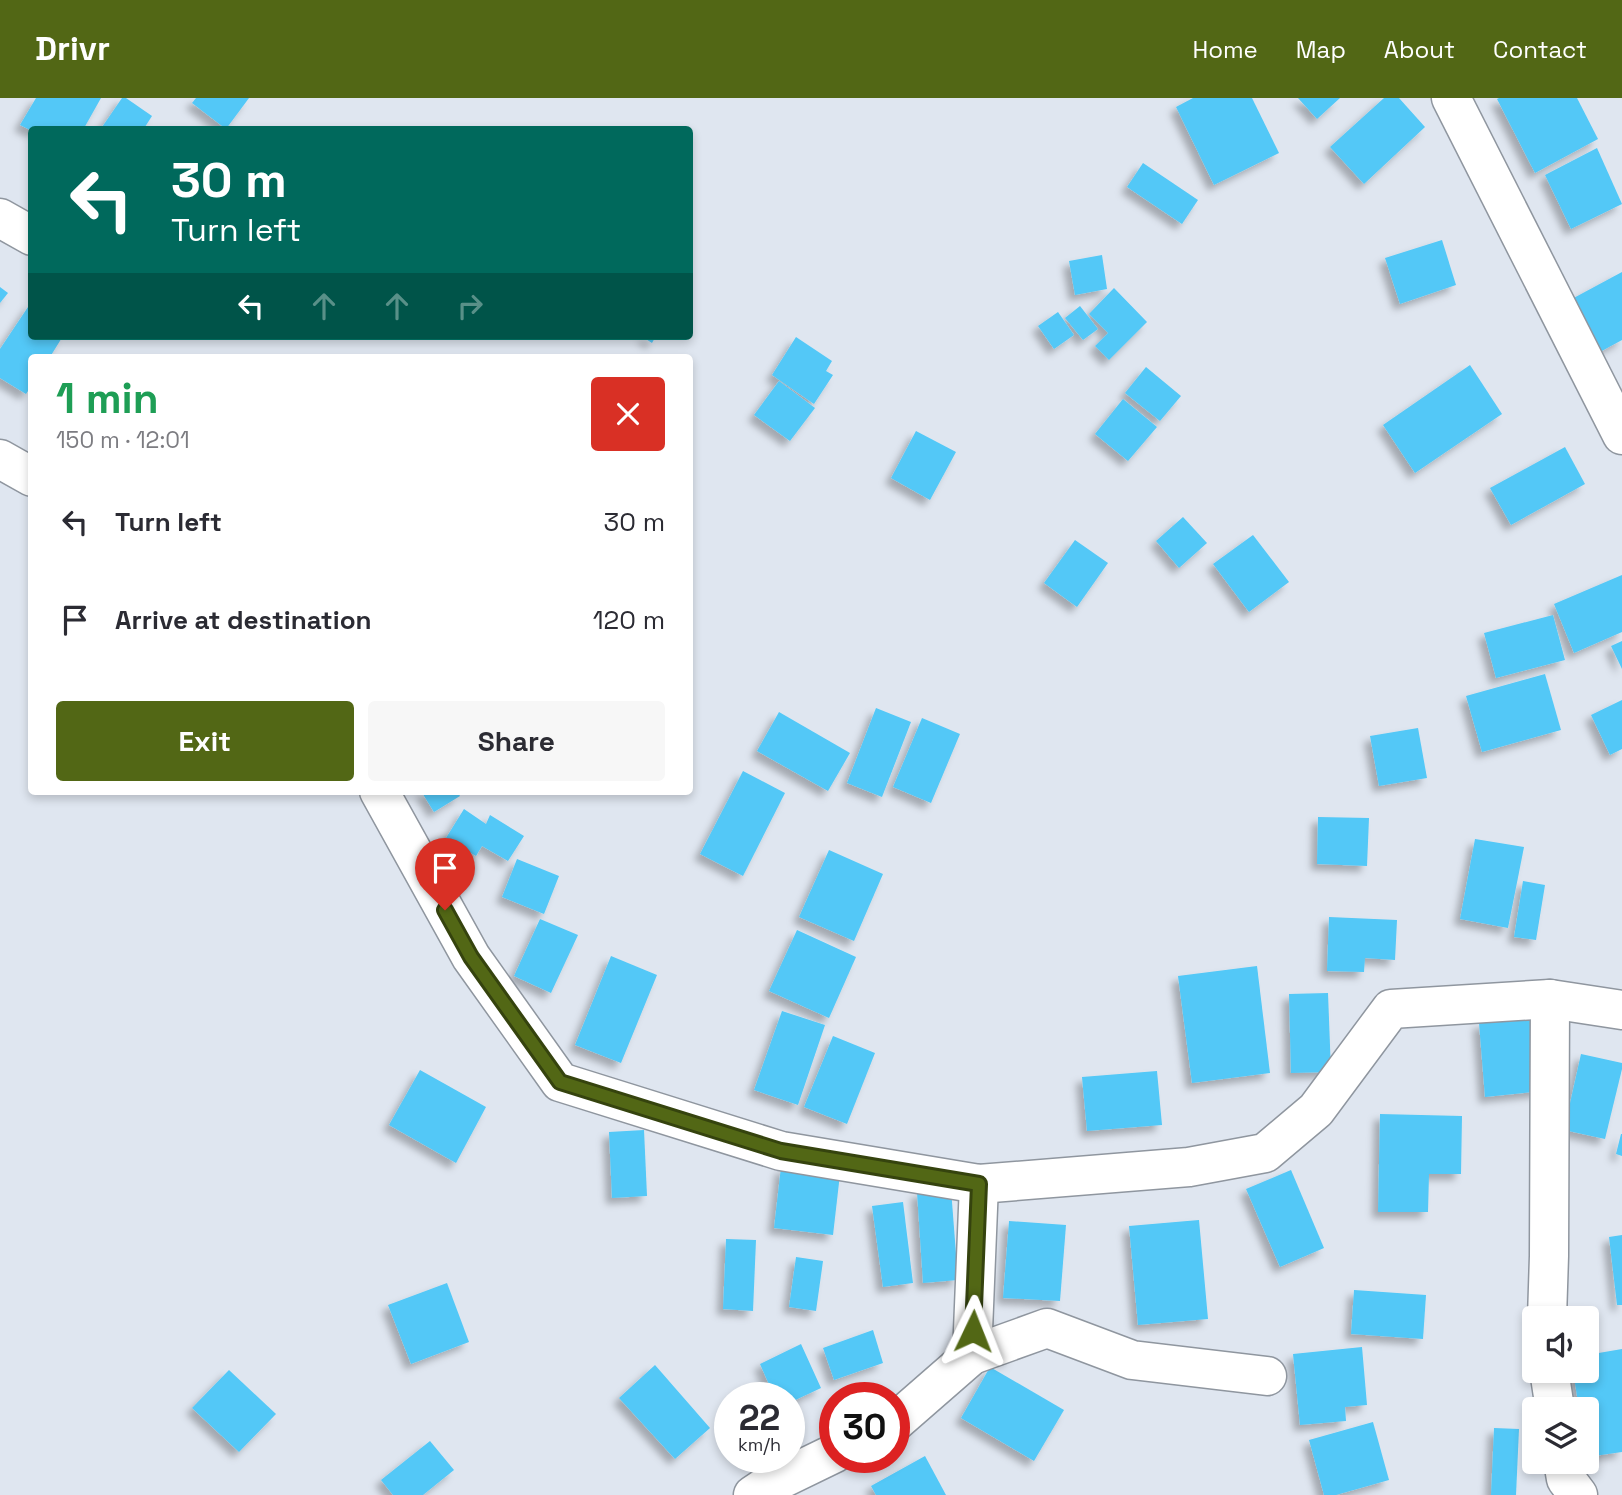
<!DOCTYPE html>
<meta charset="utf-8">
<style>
:root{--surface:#fff;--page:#f7f7f7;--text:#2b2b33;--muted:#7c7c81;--accent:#526715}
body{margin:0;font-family:"Space Grotesk",sans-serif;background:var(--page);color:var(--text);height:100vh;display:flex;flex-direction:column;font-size:26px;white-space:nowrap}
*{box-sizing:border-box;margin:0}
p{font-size:23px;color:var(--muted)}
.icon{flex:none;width:38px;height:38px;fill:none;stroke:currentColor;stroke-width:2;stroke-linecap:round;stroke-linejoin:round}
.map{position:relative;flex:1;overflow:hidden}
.drawer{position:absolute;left:28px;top:256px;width:665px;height:441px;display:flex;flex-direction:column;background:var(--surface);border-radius:7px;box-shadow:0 4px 10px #0003}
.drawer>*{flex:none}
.guide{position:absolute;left:28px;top:28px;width:665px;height:214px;border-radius:7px;box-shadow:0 4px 10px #0003;background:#00695c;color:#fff;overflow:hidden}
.tools{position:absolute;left:1522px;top:1208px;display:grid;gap:14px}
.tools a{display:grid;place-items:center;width:77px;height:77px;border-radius:7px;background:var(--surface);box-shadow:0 4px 10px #0003;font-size:35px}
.speed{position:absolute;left:714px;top:1284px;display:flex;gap:14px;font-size:35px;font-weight:700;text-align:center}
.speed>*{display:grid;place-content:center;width:91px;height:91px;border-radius:50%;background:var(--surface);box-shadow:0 4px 10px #0003;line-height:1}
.speed small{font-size:18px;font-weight:400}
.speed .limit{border:10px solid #d22;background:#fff;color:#111}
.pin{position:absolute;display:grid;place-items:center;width:60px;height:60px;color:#fff;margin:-72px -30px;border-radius:50% 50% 50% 0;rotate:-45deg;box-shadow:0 0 7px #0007}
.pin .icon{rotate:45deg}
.me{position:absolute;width:77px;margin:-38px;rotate:2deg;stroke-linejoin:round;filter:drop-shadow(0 0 5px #0008)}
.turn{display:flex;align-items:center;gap:24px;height:147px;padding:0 28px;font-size:32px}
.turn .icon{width:91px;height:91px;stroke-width:2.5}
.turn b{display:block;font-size:49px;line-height:60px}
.lanes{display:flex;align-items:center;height:66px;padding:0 28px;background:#0003;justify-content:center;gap:35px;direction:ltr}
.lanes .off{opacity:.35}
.round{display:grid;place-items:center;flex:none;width:74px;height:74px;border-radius:7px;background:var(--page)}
.headline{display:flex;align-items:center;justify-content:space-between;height:119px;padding:0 28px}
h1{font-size:42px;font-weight:700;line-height:52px;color:#1e9e55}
.button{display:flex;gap:14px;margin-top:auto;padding:14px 28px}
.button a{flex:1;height:80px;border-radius:7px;background:var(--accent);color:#fff;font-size:28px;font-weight:700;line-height:80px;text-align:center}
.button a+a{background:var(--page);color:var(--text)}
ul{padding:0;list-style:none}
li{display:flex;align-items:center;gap:21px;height:98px;padding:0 28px}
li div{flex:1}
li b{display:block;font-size:26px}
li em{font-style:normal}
header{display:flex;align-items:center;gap:42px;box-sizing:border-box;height:98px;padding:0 35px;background:var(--accent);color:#fff}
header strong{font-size:33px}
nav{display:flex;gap:38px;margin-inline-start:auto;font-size:24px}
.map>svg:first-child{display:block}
.building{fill:#52c8f7;filter:url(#shadow)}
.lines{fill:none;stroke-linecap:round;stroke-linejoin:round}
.minor-casing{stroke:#8f969f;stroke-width:41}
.minor{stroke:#fff;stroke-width:38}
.route-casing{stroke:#35430e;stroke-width:18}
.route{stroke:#526715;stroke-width:12}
</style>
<header>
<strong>Drivr</strong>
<nav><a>Home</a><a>Map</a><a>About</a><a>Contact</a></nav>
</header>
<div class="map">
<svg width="1622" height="1397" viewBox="0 0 1622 1397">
<defs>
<filter id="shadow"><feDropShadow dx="-6" dy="6" stdDeviation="3.5" flood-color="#0004"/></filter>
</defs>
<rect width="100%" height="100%" fill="#dfe6f0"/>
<g class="building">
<polygon points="36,0 101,0 83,32 32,32 32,33 20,27"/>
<polygon points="122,0 126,0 152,18 143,32 100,32"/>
<polygon points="196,0 249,0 226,31 192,5"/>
<polygon points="1193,0 1252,0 1279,55 1214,87 1176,9"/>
<polygon points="1298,0 1340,0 1317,21"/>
<polygon points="1384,0 1399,0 1425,29 1364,86 1330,49"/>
<polygon points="1499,0 1577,0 1598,41 1535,75 1497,1"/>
<polygon points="1597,50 1622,106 1571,131 1545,77"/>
<polygon points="1143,65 1198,102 1182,126 1127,89"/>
<polygon points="1442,142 1456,187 1400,206 1385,160"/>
<polygon points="1102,157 1107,191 1075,197 1069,163"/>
<polygon points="1622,174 1622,242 1598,255 1570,202"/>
<polygon points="0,189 8,195 0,205"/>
<polygon points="1114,190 1147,224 1109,262 1095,248 1108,235 1089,216"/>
<polygon points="32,203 32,238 63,238 50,259 32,259 32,287 26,296 0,280 0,251"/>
<polygon points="1080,208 1098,231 1083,242 1065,220"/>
<polygon points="1058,214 1074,237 1054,251 1038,228"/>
<polygon points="641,238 656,238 652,245"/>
<polygon points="796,239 832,263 826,273 833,277 814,306 772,277"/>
<polygon points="1470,267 1502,316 1415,375 1383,327"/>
<polygon points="1146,269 1181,298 1160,323 1125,295"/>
<polygon points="779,283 815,310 790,343 754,317"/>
<polygon points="1123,301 1157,329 1128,363 1095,336"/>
<polygon points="916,333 956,354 930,402 891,380"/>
<polygon points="1565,349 1585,386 1511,427 1490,390"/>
<polygon points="1183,419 1207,445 1179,470 1156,443"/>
<polygon points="1253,437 1289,484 1249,514 1213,466"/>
<polygon points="1075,442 1108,465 1077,509 1044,485"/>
<polygon points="1622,477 1622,534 1574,555 1554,506"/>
<polygon points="1553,517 1565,562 1496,580 1484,535"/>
<polygon points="1622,543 1622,571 1611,548"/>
<polygon points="1545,576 1561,632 1482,654 1466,598"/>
<polygon points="1622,602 1622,651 1610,657 1591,617"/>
<polygon points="876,610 911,624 882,699 847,685"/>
<polygon points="779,614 850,655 828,693 757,653"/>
<polygon points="922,620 960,636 931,705 893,689"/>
<polygon points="1418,630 1427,680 1379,688 1370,638"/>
<polygon points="743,673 785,695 743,778 700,756"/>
<polygon points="421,693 457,693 460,698 434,714"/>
<polygon points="464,711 486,726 490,717 524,738 508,763 482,748 476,758 446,740"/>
<polygon points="1318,719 1369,720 1367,768 1317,766"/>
<polygon points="1475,741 1524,749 1508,830 1460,821"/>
<polygon points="829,752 883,776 854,843 799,819"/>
<polygon points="517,761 559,778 544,816 502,799"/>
<polygon points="1523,783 1545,787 1536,842 1514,839"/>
<polygon points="1329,819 1397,822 1395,862 1365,860 1364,874 1327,873"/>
<polygon points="540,821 578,837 551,895 514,878"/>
<polygon points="797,832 856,859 829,920 769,893"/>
<polygon points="611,858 657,877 621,965 575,947"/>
<polygon points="1257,868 1270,975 1192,985 1178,878"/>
<polygon points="1328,895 1331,974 1291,975 1289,896"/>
<polygon points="782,913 825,927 798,1007 754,992"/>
<polygon points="1537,920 1543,993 1485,999 1479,925"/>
<polygon points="833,938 875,955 847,1026 804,1009"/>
<polygon points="1581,956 1622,965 1622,971 1605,1041 1564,1032"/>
<polygon points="420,972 486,1009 456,1065 389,1027"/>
<polygon points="1157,973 1162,1027 1087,1033 1082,979"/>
<polygon points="1380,1016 1462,1018 1461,1076 1429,1076 1428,1114 1378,1114"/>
<polygon points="644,1032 647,1098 612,1100 609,1034"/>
<polygon points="1621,1036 1622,1036 1622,1058 1616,1056"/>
<polygon points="781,1069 840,1076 833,1137 774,1130"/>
<polygon points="1291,1072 1324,1150 1280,1169 1246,1091"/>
<polygon points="951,1091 958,1182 923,1185 917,1094"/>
<polygon points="903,1104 913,1185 883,1189 872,1108"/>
<polygon points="1199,1122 1208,1221 1138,1227 1129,1128"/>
<polygon points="1009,1123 1066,1127 1060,1203 1003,1200"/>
<polygon points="1622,1137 1622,1207 1617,1207 1609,1139"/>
<polygon points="726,1141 756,1142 753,1213 723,1211"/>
<polygon points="796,1159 823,1163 816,1213 789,1209"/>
<polygon points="447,1185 469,1244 411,1266 388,1207"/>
<polygon points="1354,1192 1426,1197 1423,1241 1351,1236"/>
<polygon points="873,1232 883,1265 834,1282 823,1250"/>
<polygon points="801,1246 821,1290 789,1305 789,1300 775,1300 760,1266"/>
<polygon points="1362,1249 1367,1307 1345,1309 1346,1323 1300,1327 1293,1256"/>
<polygon points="1622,1251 1622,1354 1587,1359 1587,1311 1579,1311 1573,1272 1587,1272 1587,1257"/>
<polygon points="655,1267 710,1330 675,1361 619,1300"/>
<polygon points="990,1269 1064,1312 1034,1363 961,1320"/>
<polygon points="229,1272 276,1316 239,1354 192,1310"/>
<polygon points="1373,1324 1389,1382 1336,1397 1324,1397 1309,1342"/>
<polygon points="1494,1330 1519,1331 1516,1397 1491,1397"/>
<polygon points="430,1343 454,1372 423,1397 393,1397 381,1382"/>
<polygon points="925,1358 946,1397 876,1397 871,1388"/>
</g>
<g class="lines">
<g class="minor-casing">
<g id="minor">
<polyline points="1451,0 1622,337"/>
<polyline points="0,120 32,138"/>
<polyline points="0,361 32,379"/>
<polyline points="379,693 471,859 560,984 781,1053 979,1086 1189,1069 1265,1055 1316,1012 1391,911 1550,901 1622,912"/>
<polyline points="1547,1220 1549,1158 1550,901"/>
<polyline points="972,1257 1047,1230 1132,1262 1267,1278"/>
<polyline points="1549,1272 1555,1311"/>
<polyline points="894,1325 972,1257 979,1086"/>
<polyline points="1563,1363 1566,1381 1578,1397"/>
<polyline points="753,1397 765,1389 835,1355"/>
</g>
</g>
<use href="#minor" class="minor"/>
</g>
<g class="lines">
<g class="route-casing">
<polyline id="route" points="445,812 471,859 560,984 781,1053 979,1086 973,1233"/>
</g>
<use href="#route" class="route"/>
</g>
</svg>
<div class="tools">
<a><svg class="icon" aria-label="sound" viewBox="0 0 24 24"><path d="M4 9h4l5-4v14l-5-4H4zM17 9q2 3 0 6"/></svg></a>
<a><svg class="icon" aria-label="layers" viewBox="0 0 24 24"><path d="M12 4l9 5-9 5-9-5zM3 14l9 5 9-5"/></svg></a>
</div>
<div class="speed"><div>22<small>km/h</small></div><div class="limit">30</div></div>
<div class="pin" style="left:445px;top:812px;background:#d93025"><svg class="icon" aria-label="arrive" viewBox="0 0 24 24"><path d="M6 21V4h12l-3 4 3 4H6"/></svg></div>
<svg class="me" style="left:973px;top:1233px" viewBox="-20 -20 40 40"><path d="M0-17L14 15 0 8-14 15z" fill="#526715" stroke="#fff" stroke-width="4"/></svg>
<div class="guide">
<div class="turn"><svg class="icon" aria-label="left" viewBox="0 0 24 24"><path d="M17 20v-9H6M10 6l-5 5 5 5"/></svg><div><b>30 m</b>Turn left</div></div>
<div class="lanes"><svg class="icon" aria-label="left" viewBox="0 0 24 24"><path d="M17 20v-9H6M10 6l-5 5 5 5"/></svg><svg class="icon off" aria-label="ahead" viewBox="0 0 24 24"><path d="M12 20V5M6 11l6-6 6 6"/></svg><svg class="icon off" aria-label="ahead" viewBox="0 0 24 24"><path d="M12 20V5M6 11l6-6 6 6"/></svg><svg class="icon off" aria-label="right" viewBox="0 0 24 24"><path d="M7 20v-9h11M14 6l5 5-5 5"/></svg></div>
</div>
<section class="drawer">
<div class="headline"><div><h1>1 min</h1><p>150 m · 12:01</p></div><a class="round" style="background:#d93025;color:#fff"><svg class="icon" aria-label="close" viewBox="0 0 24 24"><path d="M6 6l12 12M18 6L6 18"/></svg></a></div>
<ul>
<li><svg class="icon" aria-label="left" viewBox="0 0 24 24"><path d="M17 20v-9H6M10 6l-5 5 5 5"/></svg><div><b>Turn left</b></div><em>30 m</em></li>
<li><svg class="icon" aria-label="arrive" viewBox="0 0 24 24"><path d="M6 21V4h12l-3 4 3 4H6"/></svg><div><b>Arrive at destination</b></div><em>120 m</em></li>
</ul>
<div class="button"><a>Exit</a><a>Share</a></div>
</section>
</div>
